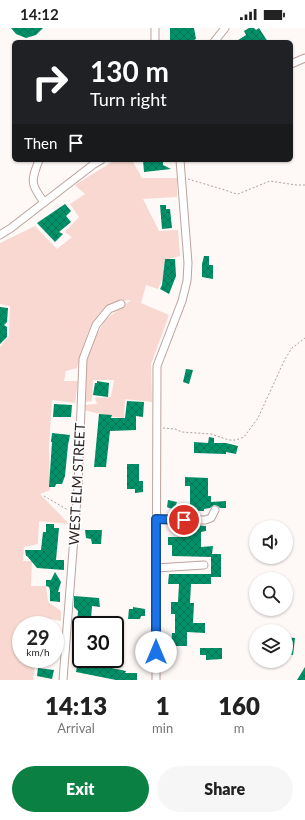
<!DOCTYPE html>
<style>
:root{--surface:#fff;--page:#f6f6f6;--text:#222;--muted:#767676;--accent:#0b8043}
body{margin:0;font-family:Lato,sans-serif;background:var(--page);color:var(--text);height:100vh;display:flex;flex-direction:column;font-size:15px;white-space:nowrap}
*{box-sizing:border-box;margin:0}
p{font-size:13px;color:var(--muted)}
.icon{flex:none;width:22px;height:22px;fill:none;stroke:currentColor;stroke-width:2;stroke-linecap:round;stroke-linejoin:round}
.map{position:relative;height:652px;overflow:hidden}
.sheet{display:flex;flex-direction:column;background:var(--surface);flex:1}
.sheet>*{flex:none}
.guide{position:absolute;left:12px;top:12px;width:281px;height:122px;border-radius:6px;box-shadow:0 1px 3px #0004;background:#202124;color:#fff;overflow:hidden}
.tools{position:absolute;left:249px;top:492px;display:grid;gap:8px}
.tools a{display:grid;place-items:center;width:44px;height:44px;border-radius:50%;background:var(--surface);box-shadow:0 1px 3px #0004;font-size:20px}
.speed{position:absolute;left:12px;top:588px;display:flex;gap:8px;font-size:20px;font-weight:700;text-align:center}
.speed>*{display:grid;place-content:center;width:52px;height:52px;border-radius:50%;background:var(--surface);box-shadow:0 1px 3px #0004;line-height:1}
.speed small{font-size:10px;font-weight:400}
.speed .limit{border:2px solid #111;border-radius:6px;background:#fff;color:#111}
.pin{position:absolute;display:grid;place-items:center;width:34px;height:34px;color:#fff;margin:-17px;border:2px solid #fff;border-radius:50%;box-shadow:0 1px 4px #0007}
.me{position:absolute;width:44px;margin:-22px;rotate:0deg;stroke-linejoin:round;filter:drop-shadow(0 0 3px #0008)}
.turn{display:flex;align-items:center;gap:14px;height:84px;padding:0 12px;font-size:18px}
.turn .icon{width:52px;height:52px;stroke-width:2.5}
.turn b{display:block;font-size:28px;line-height:34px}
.then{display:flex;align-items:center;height:38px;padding:0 12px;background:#0003;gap:8px;font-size:15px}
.eta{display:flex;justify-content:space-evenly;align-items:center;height:68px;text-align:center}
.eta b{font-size:24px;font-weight:800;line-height:28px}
.cta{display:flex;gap:8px;margin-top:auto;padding:8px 12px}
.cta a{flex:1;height:46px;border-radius:24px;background:var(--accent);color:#fff;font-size:16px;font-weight:800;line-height:46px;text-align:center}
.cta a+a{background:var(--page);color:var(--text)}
.status{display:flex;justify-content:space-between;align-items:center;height:28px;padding:0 20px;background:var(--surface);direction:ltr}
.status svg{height:11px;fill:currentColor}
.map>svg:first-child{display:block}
.grass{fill:#f8d8d0}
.building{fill:url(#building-cross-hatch)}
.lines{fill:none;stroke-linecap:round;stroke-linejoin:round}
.minor-casing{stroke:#bda39e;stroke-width:9}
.path{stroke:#a9a2a0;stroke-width:1;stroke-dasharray:2 2;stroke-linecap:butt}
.minor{stroke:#fff;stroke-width:7}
.route-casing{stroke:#114b97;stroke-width:10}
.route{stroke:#1a73e8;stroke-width:7}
.labels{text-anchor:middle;stroke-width:3.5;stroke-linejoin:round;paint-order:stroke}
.street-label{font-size:14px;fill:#2d2422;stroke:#fff}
</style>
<div class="status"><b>14:12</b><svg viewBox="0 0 49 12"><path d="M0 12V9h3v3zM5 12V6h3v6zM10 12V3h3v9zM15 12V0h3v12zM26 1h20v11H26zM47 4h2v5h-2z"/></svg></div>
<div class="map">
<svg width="305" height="652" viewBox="0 0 305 652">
<defs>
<pattern id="building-cross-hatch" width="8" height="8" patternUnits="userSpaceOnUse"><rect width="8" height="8" fill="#009169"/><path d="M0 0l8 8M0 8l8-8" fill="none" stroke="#037656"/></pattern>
</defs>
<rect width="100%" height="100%" fill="#fef8f7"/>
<path class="grass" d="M 115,132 L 132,132 L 142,150 L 177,150 L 177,169 L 143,171 L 159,203 L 178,202 L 180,228 L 165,232 L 163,249 L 158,261 L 146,257 L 141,275 L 169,287 L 151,336 L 152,374 L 125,371 L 124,390 L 113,389 L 84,382 L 83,377 L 97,376 L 95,370 L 111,369 L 114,352 L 93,352 L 92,373 L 86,374 L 86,331 L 94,312 L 105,292 L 131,272 C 92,273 86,310 77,340 L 66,343 L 64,353 L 78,353 L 75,375 L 52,372 L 49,418 L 50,462 L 40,466 L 69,496 L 39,493 L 38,516 L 24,519 L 23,533 L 32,533 L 31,558 L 46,558 L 48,574 L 61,583 L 61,593 L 45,590 L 40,597 L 21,597 L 21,605 L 15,606 L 14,625 L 21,626 L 21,631 L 36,631 L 33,652 L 0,652 L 0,319 L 9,308 L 10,278 L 0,276 L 0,215 L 35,198 L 57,221 L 72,209 L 65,204 L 79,189 L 70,176 L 85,166 L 75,157 Z"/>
<g class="building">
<polygon points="11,0 43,0 36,7 26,10 16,6"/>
<polygon points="170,0 194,0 196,11 194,12 195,13 190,14 170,14"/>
<polygon points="249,0 254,0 256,2 259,0 268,14 235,14 246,7 244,3"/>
<polygon points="143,132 163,132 163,137 171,141 144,144"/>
<polygon points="65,176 71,183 66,188 71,194 59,204 63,206 55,214 37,195"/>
<polygon points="160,177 166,177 166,181 170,181 172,200 162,201"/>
<polygon points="204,228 209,228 209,237 213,237 213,251 202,249 202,236"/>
<polygon points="165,231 175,231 176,248 169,266 160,261 162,257"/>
<polygon points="0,279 8,280 7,294 4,297 7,299 7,309 0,316"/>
<polygon points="186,341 193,342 189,356 183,354"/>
<polygon points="97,353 109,355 108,369 93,367 95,355 97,355"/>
<polygon points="127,373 144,374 143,389 136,388 136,402 110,403 106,439 94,439 99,386 112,387 111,390 125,390"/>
<polygon points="54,376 72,377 71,389 53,389"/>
<polygon points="52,405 70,407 68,417 65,448 62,456 56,456 55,459 49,459 52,414 51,414"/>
<polygon points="209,409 214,410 214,415 226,415 238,418 236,426 226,424 226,426 194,425 194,414 208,415"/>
<polygon points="127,436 139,436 139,453 143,453 143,464 135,465 135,461 127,461"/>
<polygon points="185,449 208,450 208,468 211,468 211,474 226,473 226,480 220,480 218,478 214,477 210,480 204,481 204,483 190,483 190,458 185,458"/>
<polygon points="168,472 177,474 174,482 167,479"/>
<polygon points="46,496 54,496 54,500 59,500 56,532 64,532 64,542 37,540 27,528 26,528 25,522 41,522 43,504 46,504"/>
<polygon points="192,497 206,498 206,503 201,504 201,519 213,518 212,526 221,526 221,549 211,549 211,556 191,556 190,575 194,575 193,595 205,595 205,605 187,604 187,618 171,618 172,605 175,605 175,586 171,586 171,574 178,574 179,556 168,556 169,546 211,546 211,529 172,528 172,517 168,517 168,509 185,509 185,507 192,507"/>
<polygon points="85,502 102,502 101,516 92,516 91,511 86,510"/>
<polygon points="55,544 61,554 58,564 60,564 60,574 50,573 50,562 49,559 46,558 46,552 51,552"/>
<polygon points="74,568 99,570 100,579 92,578 91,591 85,591 84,597 77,597 78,583 74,579"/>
<polygon points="133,579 145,581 145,588 141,588 140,591 128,591 129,581 133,581"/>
<polygon points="15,609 21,609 21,622 14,622"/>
<polygon points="286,609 295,610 293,627 286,626"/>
<polygon points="200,620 222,620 222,631 206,632 206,627 200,627"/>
<polygon points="78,633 126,643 125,645 137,645 137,652 116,652 76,644"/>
<polygon points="305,639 305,652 297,652"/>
<polygon points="38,640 54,642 52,651 37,648"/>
</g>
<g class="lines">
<g class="minor-casing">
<g id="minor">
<polyline points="155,0 155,14"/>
<polyline points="214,14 225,0"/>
<polyline points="291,36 305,30"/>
<path d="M 39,132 C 31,153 30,156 44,174"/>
<polyline points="0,207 11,200 94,136 101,132"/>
<polyline points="156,491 205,492 211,490 215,482"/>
<polyline points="156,540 204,537"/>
<polyline points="63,652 78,457 83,331 96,297 109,281 121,276"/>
<polyline points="156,652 157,338 182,273 187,253 188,235 180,132"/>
</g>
</g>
<g class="path">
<polyline points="188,151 228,163 233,165 238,166 270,153 296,157 305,157"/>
<polyline points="163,400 175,401 182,404 211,406 229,412 236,412 244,409 258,390 285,331 292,320 305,310"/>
<polyline points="44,468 68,482"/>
</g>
<use href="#minor" class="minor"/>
</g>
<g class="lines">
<g class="route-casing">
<polyline id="route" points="156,624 156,491 184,492"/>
</g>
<use href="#route" class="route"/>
</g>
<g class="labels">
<g class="street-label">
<text transform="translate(77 456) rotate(-87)" y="5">WEST ELM STREET</text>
</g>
</g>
</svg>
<div class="tools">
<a><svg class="icon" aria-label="sound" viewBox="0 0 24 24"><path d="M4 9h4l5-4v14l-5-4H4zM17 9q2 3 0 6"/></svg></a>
<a><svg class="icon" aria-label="search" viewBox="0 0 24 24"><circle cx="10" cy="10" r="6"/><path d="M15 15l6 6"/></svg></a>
<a><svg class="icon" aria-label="layers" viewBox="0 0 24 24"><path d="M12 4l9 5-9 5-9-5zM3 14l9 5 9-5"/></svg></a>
</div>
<div class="speed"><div>29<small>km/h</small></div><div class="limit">30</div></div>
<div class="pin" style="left:184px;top:492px;background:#d93025"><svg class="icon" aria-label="arrive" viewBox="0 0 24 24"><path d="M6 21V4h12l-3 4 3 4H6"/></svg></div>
<svg class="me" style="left:156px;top:624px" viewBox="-20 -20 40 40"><circle r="19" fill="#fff"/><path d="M0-13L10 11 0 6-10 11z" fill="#1a73e8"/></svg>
<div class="guide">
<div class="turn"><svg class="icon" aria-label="right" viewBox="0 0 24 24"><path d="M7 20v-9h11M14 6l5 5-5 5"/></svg><div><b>130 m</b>Turn right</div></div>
<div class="then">Then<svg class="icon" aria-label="arrive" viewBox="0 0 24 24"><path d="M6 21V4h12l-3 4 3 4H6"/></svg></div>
</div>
</div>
<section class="sheet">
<div class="eta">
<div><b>14:13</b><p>Arrival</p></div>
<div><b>1</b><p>min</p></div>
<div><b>160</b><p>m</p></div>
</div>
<div class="cta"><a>Exit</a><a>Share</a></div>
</section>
